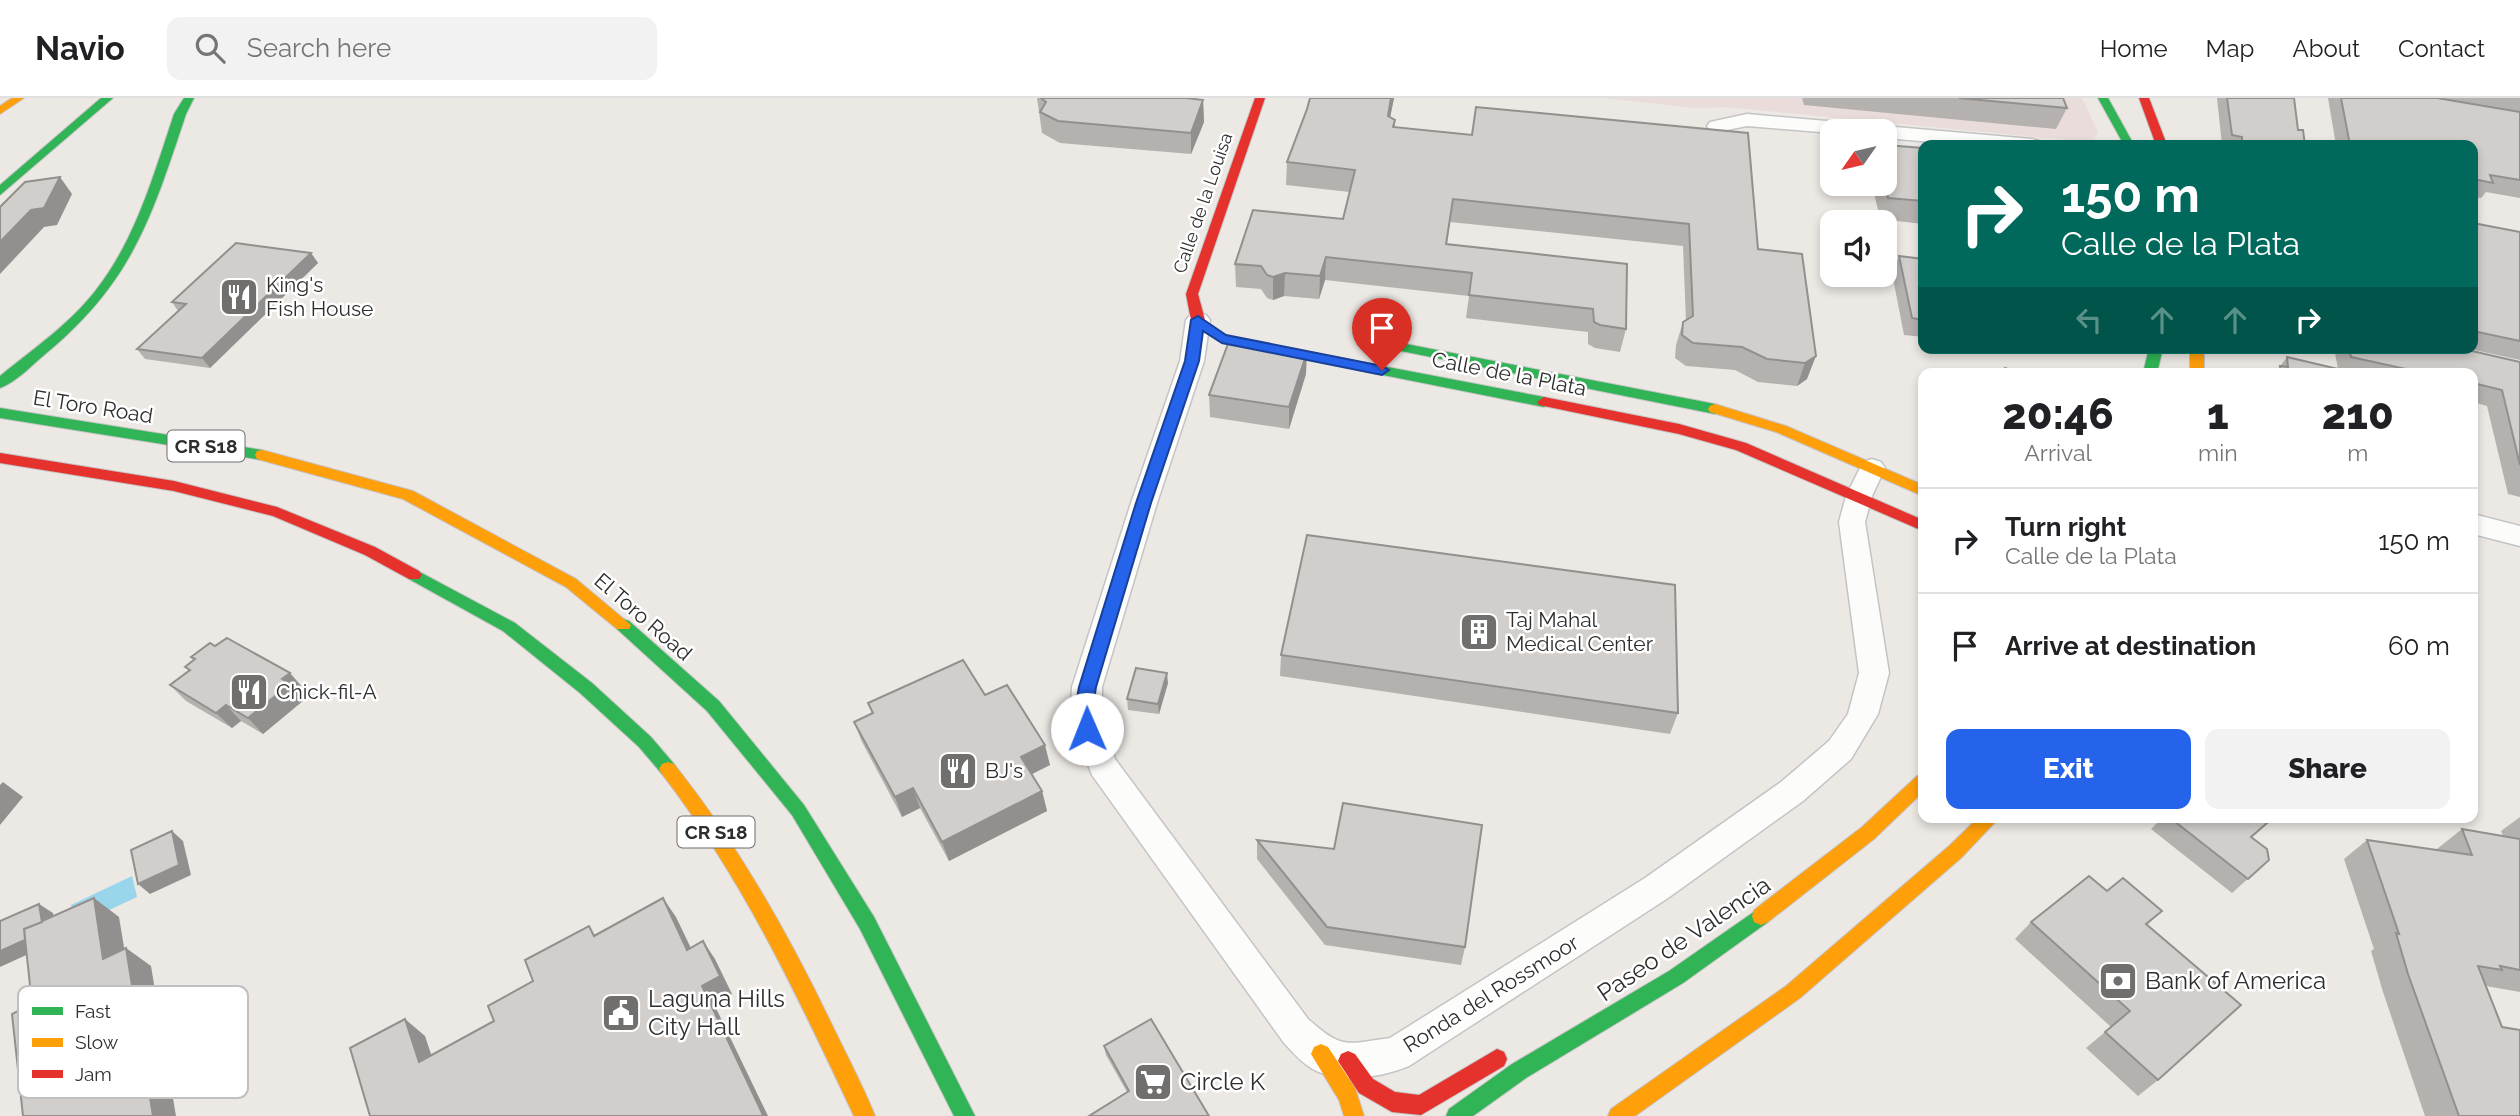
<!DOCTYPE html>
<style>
:root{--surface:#fff;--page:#f2f2f2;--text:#202124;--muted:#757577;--line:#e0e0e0;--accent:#2563eb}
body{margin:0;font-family:Raleway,sans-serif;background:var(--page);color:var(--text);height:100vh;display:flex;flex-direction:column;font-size:26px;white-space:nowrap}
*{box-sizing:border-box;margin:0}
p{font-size:23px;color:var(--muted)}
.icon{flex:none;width:38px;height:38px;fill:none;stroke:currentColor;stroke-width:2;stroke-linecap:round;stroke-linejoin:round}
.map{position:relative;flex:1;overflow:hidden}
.drawer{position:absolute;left:1918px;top:270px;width:560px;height:455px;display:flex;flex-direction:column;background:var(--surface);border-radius:14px;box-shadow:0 4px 10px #0003}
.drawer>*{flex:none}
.top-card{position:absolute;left:1918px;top:42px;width:560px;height:214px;border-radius:14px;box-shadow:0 4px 10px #0003;background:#00695c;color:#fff;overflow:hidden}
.needle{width:46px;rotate:236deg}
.controls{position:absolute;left:1820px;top:21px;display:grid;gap:14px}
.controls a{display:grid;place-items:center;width:77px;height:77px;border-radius:14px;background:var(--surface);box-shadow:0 4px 10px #0003;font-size:35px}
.pin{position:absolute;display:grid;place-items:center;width:60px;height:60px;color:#fff;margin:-72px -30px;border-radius:50% 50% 50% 0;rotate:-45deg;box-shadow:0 0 7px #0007}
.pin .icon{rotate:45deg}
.me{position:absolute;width:77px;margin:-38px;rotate:359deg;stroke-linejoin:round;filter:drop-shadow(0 0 5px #0008)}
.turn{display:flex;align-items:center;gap:24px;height:147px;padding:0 28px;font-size:32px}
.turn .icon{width:91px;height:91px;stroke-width:2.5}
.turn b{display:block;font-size:49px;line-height:60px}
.lanes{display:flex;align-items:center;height:66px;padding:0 28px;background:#0003;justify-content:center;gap:35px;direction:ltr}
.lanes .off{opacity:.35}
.eta{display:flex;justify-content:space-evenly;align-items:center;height:119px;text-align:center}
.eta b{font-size:42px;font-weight:800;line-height:49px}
.primary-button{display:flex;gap:14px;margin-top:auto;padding:14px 28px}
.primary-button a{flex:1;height:80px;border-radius:14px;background:var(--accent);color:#fff;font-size:28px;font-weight:800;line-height:80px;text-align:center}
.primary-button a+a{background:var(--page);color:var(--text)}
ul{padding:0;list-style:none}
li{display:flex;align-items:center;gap:21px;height:105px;padding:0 28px;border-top:2px solid var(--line)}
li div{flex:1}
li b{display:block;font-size:26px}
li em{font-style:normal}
header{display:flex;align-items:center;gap:42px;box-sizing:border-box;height:98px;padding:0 35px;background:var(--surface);border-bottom:2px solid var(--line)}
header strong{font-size:33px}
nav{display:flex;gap:38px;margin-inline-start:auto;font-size:24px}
.search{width:490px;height:63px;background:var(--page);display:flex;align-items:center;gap:18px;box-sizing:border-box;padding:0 24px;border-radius:14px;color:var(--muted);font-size:26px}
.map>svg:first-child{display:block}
.medical{fill:#e9dcdb}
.water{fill:#99d6ec}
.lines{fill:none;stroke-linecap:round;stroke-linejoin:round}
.street-casing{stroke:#c5c4c5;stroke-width:3}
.fast-casing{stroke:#c5c4c5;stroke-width:2}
.slow-casing{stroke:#c5c4c5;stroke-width:2}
.jam-casing{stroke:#c5c4c5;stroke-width:2}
.street{fill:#fcfcfb;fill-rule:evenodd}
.fast{fill:#30b455;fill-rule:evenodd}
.slow{fill:#ff9f0a;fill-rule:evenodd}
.jam{fill:#e5322d;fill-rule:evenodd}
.wall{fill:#b4b1af}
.shaded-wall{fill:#92908e}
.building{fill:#d1cecb;stroke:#92908e;stroke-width:2}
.route{fill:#2563eb;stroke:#184099;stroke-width:2}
.labels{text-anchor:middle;stroke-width:5;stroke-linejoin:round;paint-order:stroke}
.far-street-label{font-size:18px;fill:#2e2e2e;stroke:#fff}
.shield{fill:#fff;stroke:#6d6d6d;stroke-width:2}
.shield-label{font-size:19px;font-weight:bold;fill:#2e2e2e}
.poi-label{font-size:21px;fill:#2e2e2e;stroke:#fff;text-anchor:start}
.street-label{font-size:21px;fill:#2e2e2e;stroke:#fff}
.near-street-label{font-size:24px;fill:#2e2e2e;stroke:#fff}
.near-poi-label{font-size:24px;fill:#2e2e2e;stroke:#fff;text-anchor:start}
.key{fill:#fff;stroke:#c0c0c0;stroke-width:2}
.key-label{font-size:19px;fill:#2e2e2e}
</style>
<header>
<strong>Navio</strong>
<div class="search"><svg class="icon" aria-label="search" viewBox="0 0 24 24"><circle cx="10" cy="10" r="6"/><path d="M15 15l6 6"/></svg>Search here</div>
<nav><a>Home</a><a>Map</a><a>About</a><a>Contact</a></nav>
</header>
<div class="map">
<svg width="2520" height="1018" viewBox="0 0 2520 1018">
<rect width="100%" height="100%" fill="#ece8e4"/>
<polygon class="medical" points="1603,0 2082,0 2098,34 2093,44 2079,43 1726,9 1696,10"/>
<polygon class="water" points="132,778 137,799 75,828 71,807"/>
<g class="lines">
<g class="street-casing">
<g id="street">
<polygon points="1747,16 2032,41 2039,43 2042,47 1967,47 1885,40 1885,33 1832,35 1747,28 1717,34 1710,32 1707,28 1710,24"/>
<path d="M 1198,215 L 1206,217 L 1210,222 L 1204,263 L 1157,405 L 1102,589 L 1102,620 L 1115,661 L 1308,921 C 1343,952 1346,946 1390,940 L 1645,780 L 1781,684 L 1829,643 L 1848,616 L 1859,575 L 1839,424 L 1846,398 L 1863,364 L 1872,361 L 1881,364 L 1885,370 L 1872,398 L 1865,424 L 1889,575 L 1878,616 L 1851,661 L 1803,703 L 1668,800 L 1409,968 C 1379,980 1335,987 1308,968 C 1299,962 1291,952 1284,945 L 1092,677 L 1074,630 L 1071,610 L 1072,589 L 1131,405 L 1180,263 L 1186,222 L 1190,217 Z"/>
<polygon points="2473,416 2520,428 2520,448 2473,436"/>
</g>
</g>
<g class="fast-casing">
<g id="fast">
<polygon points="101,0 113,0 0,97 0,87"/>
<path d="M 184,0 L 194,0 L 186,16 C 151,121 132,185 43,258 C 31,268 15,285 0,290 L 0,278 C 33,251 70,226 96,192 C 136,141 154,76 174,16 Z"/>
<polygon points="2098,0 2108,0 2134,47 2124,47"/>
<polygon points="1198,218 1226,238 1544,299 1551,304 1544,309 1222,245 1193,225 1191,222"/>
<polygon points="1406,246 1715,306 1722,311 1715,316 1401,253 1401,247"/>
<polygon points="2149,250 2163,250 2157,275 2143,275"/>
<polygon points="0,310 262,352 269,357 262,362 0,320"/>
<polygon points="414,471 515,525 592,585 651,639 674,666 677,671 674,676 668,678 662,676 639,649 580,595 503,533 409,481 406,477 409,473"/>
<polygon points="623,521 629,523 719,603 804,707 874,819 975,1018 954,1018 860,831 792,717 707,613 617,531 615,527 617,523"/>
<polygon points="1761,809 1768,812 1770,818 1768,824 1683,885 1526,980 1473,1018 1446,1018 1449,1011 1512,966 1669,873"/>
</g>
</g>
<g class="slow-casing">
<g id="slow">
<polygon points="12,0 24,0 0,16 0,8"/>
<rect x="2190" y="250" width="14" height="25"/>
<polygon points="1715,306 1786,328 1923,387 1923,398 1776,334 1710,314 1708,311 1710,308"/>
<polygon points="262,352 413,393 576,481 631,527 629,531 617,531 566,489 403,401 257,361 255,357 257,353"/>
<path d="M 668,664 L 674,666 C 739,748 789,837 834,931 C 848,960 863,988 875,1018 L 854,1018 C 798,899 743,781 662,676 L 659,671 L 662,666 Z"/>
<polygon points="1923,676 1923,694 1874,741 1768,824 1761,827 1754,824 1752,818 1754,812 1862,729 1917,678"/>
<polygon points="1979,719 2000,719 1961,760 1800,900 1635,1018 1608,1018 1611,1011 1786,888 1949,748"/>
<polygon points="1321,946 1328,949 1355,990 1364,1018 1344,1018 1339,1002 1311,956 1314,949"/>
</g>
</g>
<g class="jam-casing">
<g id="jam">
<polygon points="1255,0 1265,0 1198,196 1205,222 1198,226 1191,222 1186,196"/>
<polygon points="2139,0 2149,0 2167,47 2156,47"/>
<polygon points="1544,299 1679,326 1746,345 1923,422 1923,433 1736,352 1679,336 1539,307 1537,304"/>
<polygon points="0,355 174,383 277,409 375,449 419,473 422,477 419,481 409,481 365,457 273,418 174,393 0,365"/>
<polygon points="1497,951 1504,954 1507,961 1504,968 1421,1017 1392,1014 1359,995 1338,963 1341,956 1348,953 1355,956 1373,981 1395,994 1419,997"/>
</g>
</g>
<use href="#street" class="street"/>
<use href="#fast" class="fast"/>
<use href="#slow" class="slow"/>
<use href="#jam" class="jam"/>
</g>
<g class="wall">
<polygon points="1037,0 1186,0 1203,2 1204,24 1191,56 1060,45 1042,35"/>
<polygon points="1310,0 1394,0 1390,19 1395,22 1395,30 1472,37 1758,151 1802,156 1807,281 1797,288 1758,284 1735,272 1686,268 1675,260 1676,247 1683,224 1686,223 1683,148 1450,124 1447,147 1627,166 1626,231 1620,254 1595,250 1588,246 1588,234 1466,220 1469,198 1325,182 1319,201 1284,198 1273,202 1267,200 1261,191 1236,189 1235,166 1343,121 1350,94 1286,87 1287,64 1307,11"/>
<polygon points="1802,0 2063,0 2067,10 2056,31 1804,7"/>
<polygon points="2217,0 2294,0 2298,32 2305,47 2222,47"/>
<polygon points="2328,0 2520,0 2520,100 2486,94 2481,100 2473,99 2473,47 2336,47"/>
<polygon points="1885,47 1923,50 1923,126 1880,121 1872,86 1885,86"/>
<polygon points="2473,125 2520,134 2520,262 2465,250 2473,250"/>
<polygon points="311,155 318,165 210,270 145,261 137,251 178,213 172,204"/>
<polygon points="1899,158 1923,161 1923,239 1904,237 1892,175"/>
<polygon points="2334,250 2459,250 2520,264 2520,399 2508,396 2487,308 2473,304 2473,275 2275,275 2287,259 2338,271"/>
<polygon points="1306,276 1289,331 1210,319 1209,297"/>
<polygon points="215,548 304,591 299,596 304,602 263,636 241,623 232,630 186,603 170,587 189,573 185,569 194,562 191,559"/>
<polygon points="1281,557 1678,615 1670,636 1280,578"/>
<polygon points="1168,585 1159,616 1128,612 1127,601"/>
<polygon points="985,597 1050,667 1032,676 1042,693 1047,713 949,763 920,710 902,719 862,644 854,624 872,615 868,605"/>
<polygon points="2156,719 2274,719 2252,739 2269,762 2232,795 2151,731 2160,722"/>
<polygon points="2520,719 2520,894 2486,888 2520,1018 2425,1018 2383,894 2371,853 2374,851 2344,761 2367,742 2437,752 2437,751 2462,731 2503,738 2501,733"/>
<polygon points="1257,742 1465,849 1461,867 1325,847 1257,761"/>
<polygon points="2107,793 2162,813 2147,827 2158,982 2138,998 2086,950 2111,929 2015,841 2031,824"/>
<polygon points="1104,948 1209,1018 1127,994 1106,957"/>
</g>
<g class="shaded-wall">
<polygon points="1391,0 1394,0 1386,40 1388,18"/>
<polygon points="1203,2 1204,24 1191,56 1191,35"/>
<polygon points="60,79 72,96 57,127 44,129 0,176 0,144"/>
<polygon points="311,155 318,165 210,270 202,260"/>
<polygon points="1326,159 1325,182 1319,201 1320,178"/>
<polygon points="1285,175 1284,198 1273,202 1273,179"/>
<polygon points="1307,254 1306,276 1289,331 1289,309"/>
<polygon points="1816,258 1807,281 1797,288 1805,265"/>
<polygon points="290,575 304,591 299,596 304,602 263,636 248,620 282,581"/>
<polygon points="1167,575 1168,585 1159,616 1158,606"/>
<polygon points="226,607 241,623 232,630 216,615"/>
<polygon points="1045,647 1050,667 1026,679 1021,659"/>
<polygon points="3,684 23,699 0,727 0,687"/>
<polygon points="913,690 920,710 902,719 895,699"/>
<polygon points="1042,693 1047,713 949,763 942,744"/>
<polygon points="172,733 183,743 191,777 150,796 138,786"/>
<polygon points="94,800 119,819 129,879 103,861"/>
<polygon points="663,800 676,819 700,869 687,852"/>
<polygon points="39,806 53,815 57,843 0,869 0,853"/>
<polygon points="703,843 715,861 732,896 714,906 768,1018 761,1018 702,888"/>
<polygon points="126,850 151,868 176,1018 153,1018"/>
<polygon points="405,921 425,938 439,980 419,964"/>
</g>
<g class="building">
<polygon points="1041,0 1186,0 1203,2 1191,35 1058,23 1040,14 1046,4"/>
<polygon points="1310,0 1391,0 1388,18 1395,22 1393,29 1472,37 1476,9 1748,35 1758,151 1802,156 1816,258 1805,265 1767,261 1742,249 1693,245 1682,237 1683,224 1693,218 1689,126 1453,101 1446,146 1627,166 1626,231 1600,227 1594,224 1593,211 1469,197 1472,175 1326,159 1320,178 1285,175 1273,179 1267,177 1261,168 1235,166 1253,112 1343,121 1355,72 1287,64 1307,11"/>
<polygon points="1959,0 2063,0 2067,10"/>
<polygon points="2227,0 2294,0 2298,32 2303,32 2305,47 2248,47 2248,44 2242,43 2242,39 2232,37"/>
<polygon points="2341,0 2437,0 2520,14 2520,82 2490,77 2493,85 2473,81 2473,47 2350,47"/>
<polygon points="1885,47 1923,50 1923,103 1888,100 1885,83"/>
<polygon points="60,79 44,110 31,112 0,144 0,109 25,84"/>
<polygon points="2473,125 2520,134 2520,243 2473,233"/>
<polygon points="236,145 311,155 202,260 137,251 186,206 172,204"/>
<polygon points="1899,158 1923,161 1923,222 1912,220"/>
<polygon points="1229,243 1307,254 1289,309 1209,297"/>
<polygon points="2349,250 2459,250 2520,264 2520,367 2502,292 2473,285 2473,275 2424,275 2351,259"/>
<polygon points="2287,259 2355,275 2281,275 2280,268 2288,269"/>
<polygon points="2005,270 2019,275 2003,275"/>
<polygon points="1307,437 1675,487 1678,615 1281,557"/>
<polygon points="227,540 290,575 282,581 290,586 248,620 226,607 216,615 170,587 190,572 185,569 195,561 191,559 210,545 215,548"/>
<polygon points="963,562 985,597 1007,587 1045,647 1021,659 1042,693 942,744 913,690 895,699 854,624 873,615 868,605"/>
<polygon points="1136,570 1167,575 1158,606 1127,601"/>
<polygon points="1343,705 1482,727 1465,849 1327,829 1257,742 1334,751"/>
<polygon points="2169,719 2274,719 2251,739 2267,751 2269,762 2248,781"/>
<polygon points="2462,731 2520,741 2520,872 2500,868 2502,872 2478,868 2502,929 2520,932 2520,1018 2459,1018 2408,876 2396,835 2399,836 2367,742 2472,757"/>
<polygon points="172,733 179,767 138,786 131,752"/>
<polygon points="2089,778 2107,793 2123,780 2162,813 2146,826 2241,907 2158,982 2105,934 2130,913 2031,824"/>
<polygon points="94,800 103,861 126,850 153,1018 23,1018 12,916 32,906 24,831"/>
<polygon points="663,800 687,852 703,843 720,878 702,888 763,1017 761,1018 370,1018 350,950 405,921 419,964 494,923 488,908 533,883 525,862 589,828 594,838"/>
<polygon points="39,806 42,824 24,831 25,842 0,853 0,823"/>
<polygon points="1151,921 1209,1018 1089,1018 1129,993 1104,948"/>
</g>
<path class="route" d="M 1198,218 L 1226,237 L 1382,268 L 1389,272 L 1382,277 L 1222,245 L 1203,233 L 1199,263 L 1151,405 L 1096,589 C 1093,602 1096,629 1093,636 L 1081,636 C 1073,621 1076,605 1079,589 L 1136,405 L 1185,263 L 1191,222 Z"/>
<defs>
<g id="restaurant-square" transform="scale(2.0125)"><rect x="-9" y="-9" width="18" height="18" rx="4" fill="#706f6e" stroke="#fff"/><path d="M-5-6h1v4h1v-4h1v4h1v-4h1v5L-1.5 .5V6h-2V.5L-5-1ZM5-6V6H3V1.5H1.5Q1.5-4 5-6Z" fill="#fff"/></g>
<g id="building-square" transform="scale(2.0125)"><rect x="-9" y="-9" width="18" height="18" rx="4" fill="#706f6e" stroke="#fff"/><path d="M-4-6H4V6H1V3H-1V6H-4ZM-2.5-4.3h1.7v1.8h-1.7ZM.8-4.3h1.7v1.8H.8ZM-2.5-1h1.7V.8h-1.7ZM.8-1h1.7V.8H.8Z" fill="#fff"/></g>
<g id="bank-square" transform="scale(2.0125)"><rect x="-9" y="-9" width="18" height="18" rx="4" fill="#706f6e" stroke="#fff"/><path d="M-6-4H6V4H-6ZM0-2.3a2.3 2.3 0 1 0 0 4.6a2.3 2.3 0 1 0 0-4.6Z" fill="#fff"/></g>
<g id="civic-square" transform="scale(2.0125)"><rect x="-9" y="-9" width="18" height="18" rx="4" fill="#706f6e" stroke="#fff"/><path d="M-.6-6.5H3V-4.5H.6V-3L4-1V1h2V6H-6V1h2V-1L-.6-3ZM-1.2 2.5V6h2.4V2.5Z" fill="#fff"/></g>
<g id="supermarket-square" transform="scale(2.0125)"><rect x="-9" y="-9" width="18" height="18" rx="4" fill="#706f6e" stroke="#fff"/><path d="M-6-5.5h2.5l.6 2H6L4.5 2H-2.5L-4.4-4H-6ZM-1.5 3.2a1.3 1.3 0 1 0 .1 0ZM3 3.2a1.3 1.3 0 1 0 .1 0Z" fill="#fff"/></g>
</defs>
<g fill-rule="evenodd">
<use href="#restaurant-square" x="239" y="199"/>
<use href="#building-square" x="1479" y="534"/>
<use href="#restaurant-square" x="249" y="594"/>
<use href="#restaurant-square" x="958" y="673"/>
<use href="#bank-square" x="2118" y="883"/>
<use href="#civic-square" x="621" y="915"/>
<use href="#supermarket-square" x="1153" y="984"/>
</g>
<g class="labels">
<g class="far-street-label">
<text transform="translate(1203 105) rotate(-71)" y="6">Calle de la Louisa</text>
</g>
<g class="shield">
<rect x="167.5" y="332.5" width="77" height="31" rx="5"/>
<rect x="677.5" y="718.5" width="77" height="31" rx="5"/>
</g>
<g class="shield-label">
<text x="206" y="355">CR S18</text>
<text x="716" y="741">CR S18</text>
</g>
<g class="poi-label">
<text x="266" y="194">King's<tspan x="266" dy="24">Fish House</tspan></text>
<text x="1506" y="529">Taj Mahal<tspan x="1506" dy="24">Medical Center</tspan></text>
<text x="276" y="601">Chick-fil-A</text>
<text x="985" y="680">BJ's</text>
</g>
<g class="street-label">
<text transform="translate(1509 276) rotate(11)" y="7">Calle de la Plata</text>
<text transform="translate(93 309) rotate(9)" y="7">El Toro Road</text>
<text transform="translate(643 519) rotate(41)" y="7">El Toro Road</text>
<text transform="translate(1491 896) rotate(-32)" y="7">Ronda del Rossmoor</text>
</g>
<g class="near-street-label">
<text transform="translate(1684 841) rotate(-34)" y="8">Paseo de Valencia</text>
</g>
<g class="near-poi-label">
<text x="2145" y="891">Bank of America</text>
<text x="648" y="909">Laguna Hills<tspan x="648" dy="28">City Hall</tspan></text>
<text x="1180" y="992">Circle K</text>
</g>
</g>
<rect x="18" y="888" width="230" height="112" rx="10" class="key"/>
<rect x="32" y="909" width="31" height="8" fill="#30b455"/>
<rect x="32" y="940" width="31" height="9" fill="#ff9f0a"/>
<rect x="32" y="972" width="31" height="8" fill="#e5322d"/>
<g class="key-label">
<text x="75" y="920">Fast</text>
<text x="75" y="951">Slow</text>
<text x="75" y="983">Jam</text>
</g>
</svg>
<div class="controls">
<a><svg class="needle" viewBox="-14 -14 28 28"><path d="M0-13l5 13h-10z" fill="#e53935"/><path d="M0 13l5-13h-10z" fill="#757577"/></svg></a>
<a><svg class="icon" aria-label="sound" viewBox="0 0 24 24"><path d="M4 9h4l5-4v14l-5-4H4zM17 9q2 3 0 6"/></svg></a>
</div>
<div class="pin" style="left:1382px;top:272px;background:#d93025"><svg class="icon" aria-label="arrive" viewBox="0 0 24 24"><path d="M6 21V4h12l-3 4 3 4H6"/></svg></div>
<svg class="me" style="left:1087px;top:631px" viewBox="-20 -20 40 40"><circle r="19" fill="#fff"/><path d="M0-13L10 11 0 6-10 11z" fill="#2563eb"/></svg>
<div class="top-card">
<div class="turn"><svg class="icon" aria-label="right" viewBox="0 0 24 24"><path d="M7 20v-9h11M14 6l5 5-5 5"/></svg><div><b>150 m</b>Calle de la Plata</div></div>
<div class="lanes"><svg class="icon off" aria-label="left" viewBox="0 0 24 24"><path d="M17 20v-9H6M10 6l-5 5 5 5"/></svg><svg class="icon off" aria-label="ahead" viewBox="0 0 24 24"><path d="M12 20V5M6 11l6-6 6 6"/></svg><svg class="icon off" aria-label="ahead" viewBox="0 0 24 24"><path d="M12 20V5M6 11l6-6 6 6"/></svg><svg class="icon" aria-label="right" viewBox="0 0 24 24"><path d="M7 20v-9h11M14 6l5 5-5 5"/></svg></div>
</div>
<section class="drawer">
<div class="eta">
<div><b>20:46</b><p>Arrival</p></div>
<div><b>1</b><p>min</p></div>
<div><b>210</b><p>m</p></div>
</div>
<ul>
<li><svg class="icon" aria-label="right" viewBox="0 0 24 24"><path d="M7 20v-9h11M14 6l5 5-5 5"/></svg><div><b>Turn right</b><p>Calle de la Plata</p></div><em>150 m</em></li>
<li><svg class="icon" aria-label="arrive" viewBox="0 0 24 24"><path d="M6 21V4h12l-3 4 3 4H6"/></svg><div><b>Arrive at destination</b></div><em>60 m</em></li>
</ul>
<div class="primary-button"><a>Exit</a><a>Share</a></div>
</section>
</div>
